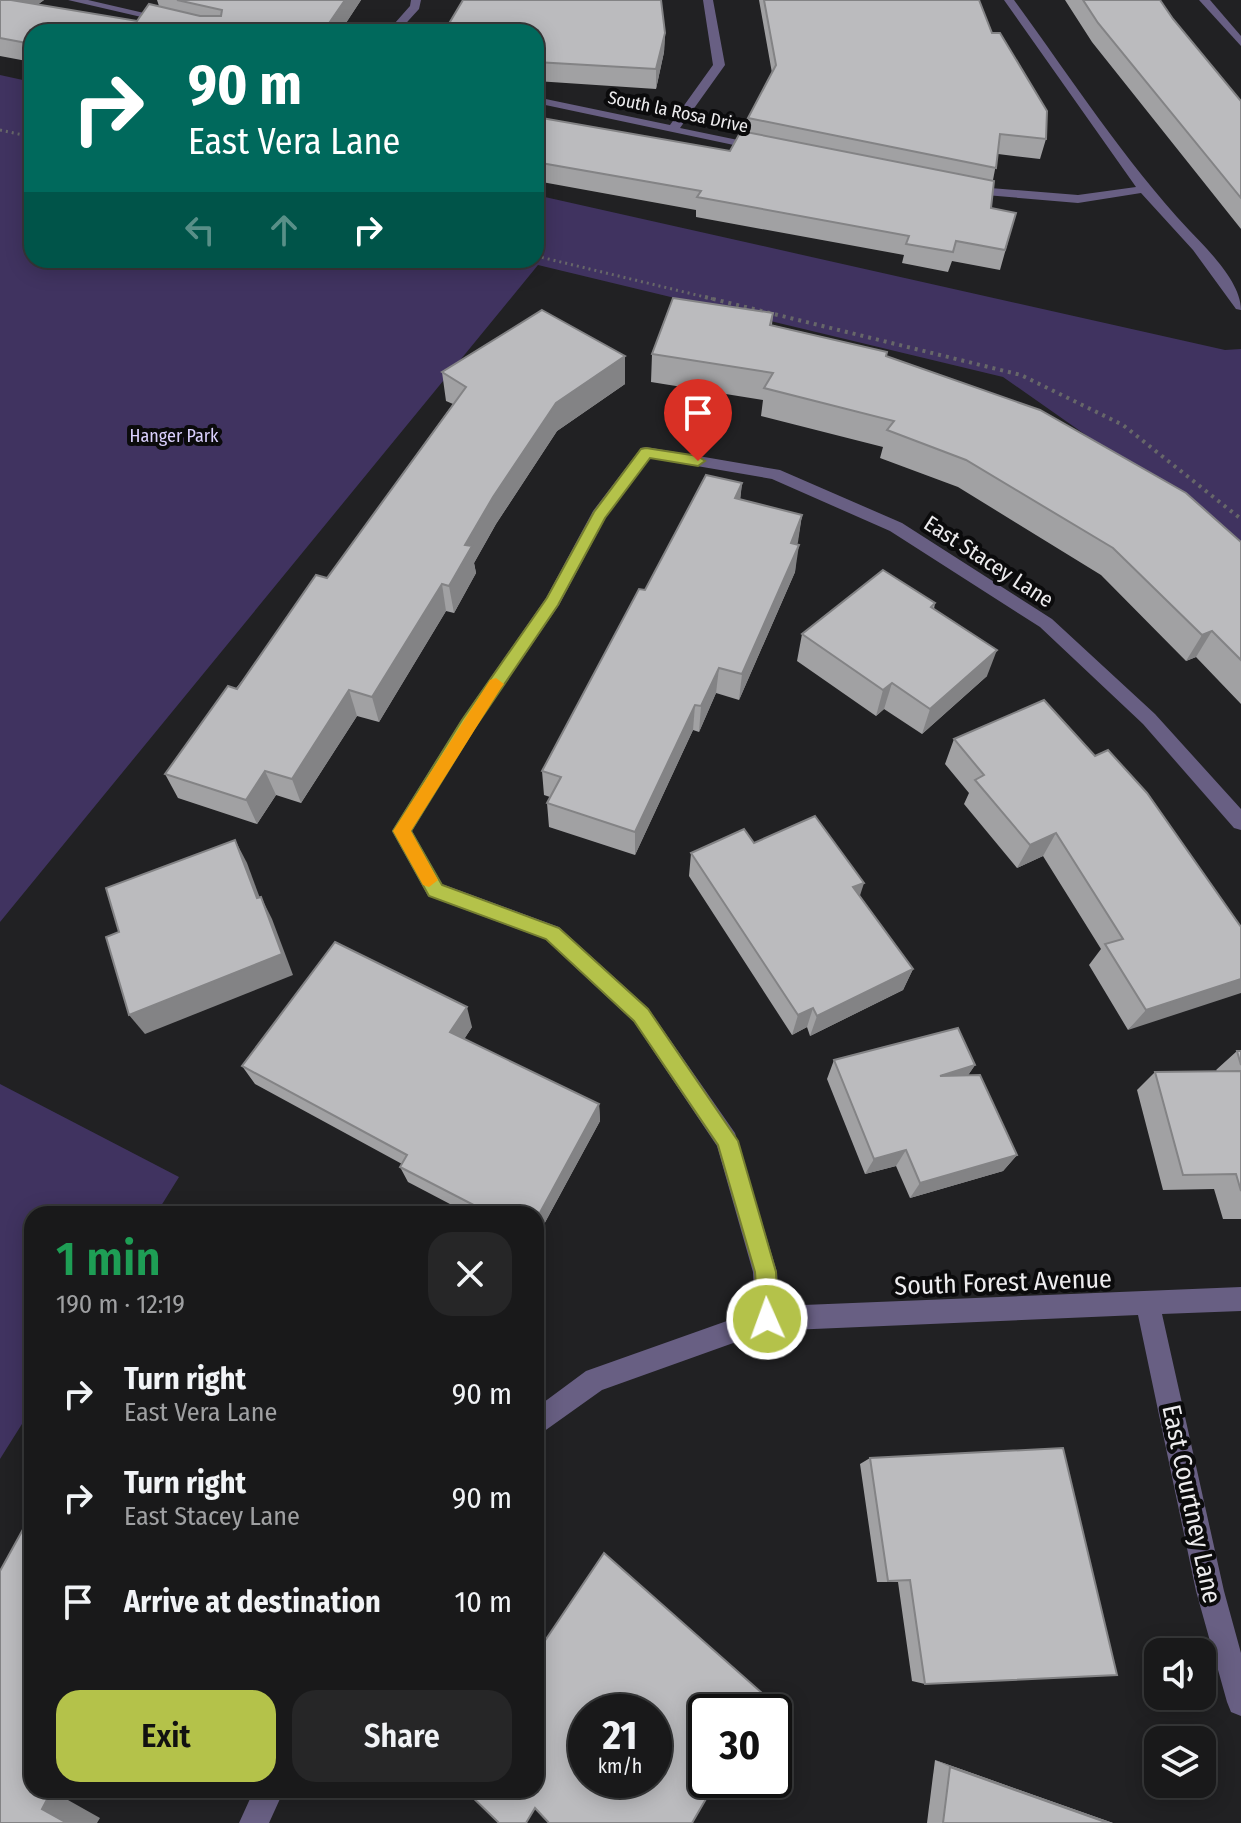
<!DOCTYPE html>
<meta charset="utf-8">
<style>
:root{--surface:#19191a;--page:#262627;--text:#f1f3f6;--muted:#9fa0a2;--line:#373839;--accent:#b4c24a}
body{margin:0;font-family:"Fira Sans Condensed",sans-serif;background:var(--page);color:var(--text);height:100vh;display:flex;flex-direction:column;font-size:30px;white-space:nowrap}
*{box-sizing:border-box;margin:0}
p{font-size:26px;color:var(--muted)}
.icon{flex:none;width:44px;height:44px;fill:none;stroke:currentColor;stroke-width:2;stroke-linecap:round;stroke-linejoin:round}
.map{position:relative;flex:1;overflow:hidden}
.sheet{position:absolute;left:24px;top:1206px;width:520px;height:592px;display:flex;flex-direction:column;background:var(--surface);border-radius:24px;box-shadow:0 4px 20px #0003,0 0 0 2px var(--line)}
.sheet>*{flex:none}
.hud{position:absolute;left:24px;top:24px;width:520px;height:244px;border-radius:24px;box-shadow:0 4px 20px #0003,0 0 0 2px var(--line);background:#00695c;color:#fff;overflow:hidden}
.fabs{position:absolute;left:1144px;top:1638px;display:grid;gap:16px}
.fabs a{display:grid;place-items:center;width:72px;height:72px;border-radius:16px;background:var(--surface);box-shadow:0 4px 20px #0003,0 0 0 2px var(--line);font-size:40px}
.speed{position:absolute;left:568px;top:1694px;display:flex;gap:16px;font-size:40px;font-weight:700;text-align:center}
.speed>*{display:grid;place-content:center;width:104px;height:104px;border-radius:50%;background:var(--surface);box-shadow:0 4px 20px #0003,0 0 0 2px var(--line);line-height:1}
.speed small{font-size:20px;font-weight:400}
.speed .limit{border:4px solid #111;border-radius:12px;background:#fff;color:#111}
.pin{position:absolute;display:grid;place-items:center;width:68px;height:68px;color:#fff;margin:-82px -34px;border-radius:50% 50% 50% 0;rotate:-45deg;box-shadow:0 0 8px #0007}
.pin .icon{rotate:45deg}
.me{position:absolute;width:88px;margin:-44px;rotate:358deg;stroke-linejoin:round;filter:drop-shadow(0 0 6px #0008)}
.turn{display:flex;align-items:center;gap:28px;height:168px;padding:0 32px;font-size:36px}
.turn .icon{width:104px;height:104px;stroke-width:2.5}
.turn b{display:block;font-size:56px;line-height:68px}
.lanes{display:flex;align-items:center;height:76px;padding:0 32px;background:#0003;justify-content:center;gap:40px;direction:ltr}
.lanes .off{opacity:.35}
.round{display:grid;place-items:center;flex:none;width:84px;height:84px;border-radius:24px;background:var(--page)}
.head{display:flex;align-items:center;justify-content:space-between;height:136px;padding:0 32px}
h1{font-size:48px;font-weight:600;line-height:60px;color:#1e9e55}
.cta{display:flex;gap:16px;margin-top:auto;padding:16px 32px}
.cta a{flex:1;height:92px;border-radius:24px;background:var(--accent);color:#111;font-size:32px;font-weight:600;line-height:92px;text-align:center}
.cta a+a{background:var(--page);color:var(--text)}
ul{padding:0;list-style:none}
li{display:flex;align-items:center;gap:24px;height:104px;padding:0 32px}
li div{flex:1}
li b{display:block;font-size:30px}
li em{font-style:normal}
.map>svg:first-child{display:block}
.green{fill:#403360}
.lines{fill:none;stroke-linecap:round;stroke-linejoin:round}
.path-far1{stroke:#676769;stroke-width:3;stroke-dasharray:2 4;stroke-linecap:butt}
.path{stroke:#676769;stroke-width:4;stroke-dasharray:3 5;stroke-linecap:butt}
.street{fill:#685f83;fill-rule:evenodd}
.wall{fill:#a1a1a3}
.shaded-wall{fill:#838385}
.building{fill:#bbbbbe;stroke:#838385;stroke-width:2;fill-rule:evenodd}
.route{fill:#b4c24a;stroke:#757e30;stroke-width:2}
.slow{fill:#f59e0b}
.labels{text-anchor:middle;stroke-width:8;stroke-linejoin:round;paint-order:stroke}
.far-street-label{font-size:18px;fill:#edecee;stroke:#0b0b0c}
.far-park-label{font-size:18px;fill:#dad0fd;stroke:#0b0b0c}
.street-label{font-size:22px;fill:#edecee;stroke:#0b0b0c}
.near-street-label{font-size:26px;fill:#edecee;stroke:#0b0b0c}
</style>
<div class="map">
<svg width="1241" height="1823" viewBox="0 0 1241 1823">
<rect width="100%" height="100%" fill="#212123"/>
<g class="green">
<polygon points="0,75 32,82 32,260 536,260 536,195 1225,350 1241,349 1241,544 1003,377 538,265 0,922"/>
<polygon points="0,1084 179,1177 156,1214 32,1214 32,1408 0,1459"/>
</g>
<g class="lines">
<g class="path-far1">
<polyline points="0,130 32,137"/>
<polyline points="536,256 713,299"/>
</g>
<polyline class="path" points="705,297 1021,375 1123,425 1241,519"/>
<g class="street">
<polygon points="68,0 88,0 226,32 206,32"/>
<polygon points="411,0 421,0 419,9 398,32 387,32 410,6"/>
<polygon points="703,0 713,0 725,65 680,128 762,145 762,151 536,103 536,97 670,125 713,65"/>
<path d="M 1004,0 L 1014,0 C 1071,78 1123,159 1189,230 C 1208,250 1241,282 1241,310 L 1236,309 L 1193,250 L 1141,193 L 1078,203 L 962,193 L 962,187 L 966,186 L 1078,195 L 1136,187 Z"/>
<polygon points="1199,0 1210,0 1241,36 1241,46"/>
<polygon points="646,447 780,470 902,523 1052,619 1155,714 1241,809 1241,830 1234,828 1143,724 1040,627 890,531 772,479 650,458 606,517 559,605 474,729 412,831 442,884 559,927 648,1008 735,1133 777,1272 779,1306 1241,1287 1241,1311 1162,1314 1224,1591 1241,1653 1241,1716 1231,1712 1227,1702 1196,1591 1138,1315 767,1331 602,1390 536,1437 536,1408 586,1371 755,1311 753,1272 717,1146 634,1022 545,939 428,896 392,831 462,719 546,598 593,511 641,448"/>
<polygon points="254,1790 284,1790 269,1823 239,1823"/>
</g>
</g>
<g class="wall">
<polygon points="0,0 44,0 37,5 137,21 159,6 157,0 361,0 340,32 32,32 32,62 0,56"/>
<polygon points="759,0 979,0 992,33 1046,139 1040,159 998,154 993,180 991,208 1016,213 1000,270 952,261 948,272 902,263 904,255 696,217 696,210 542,182 542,179 536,178 536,117 730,151 747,132 748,118 772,73"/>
<polygon points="1065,0 1160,0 1173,19 1241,101 1241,229 1092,42"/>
<polygon points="536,32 665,33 664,52 656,89 536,81"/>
<polygon points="773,313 772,325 887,352 887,356 1241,542 1241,704 1196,657 1186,661 1101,575 958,487 880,458 883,447 761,416 763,400 651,382 652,354"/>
<polygon points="442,372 625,384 557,431 496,524 474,563 476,573 454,613 446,611 379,722 357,716 301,803 276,795 257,824 178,798 165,774 327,578 453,404 446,401"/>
<polygon points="742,483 740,499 802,515 797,544 795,572 739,700 716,693 699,732 693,730 635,855 549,827 547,803 550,797 544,795 542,771 645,590"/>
<polygon points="935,603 934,609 987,676 922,734 884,709 876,716 797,661 802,634"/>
<polygon points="954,739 1241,927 1128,1030 1089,965 1101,949 1043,856 1017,868 964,804 969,793 945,764"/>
<polygon points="754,843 860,896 913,969 903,990 810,1036 807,1027 792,1035 689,876 691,853"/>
<polygon points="472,1027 464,1039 599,1104 600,1121 536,1239 536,1214 469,1214 408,1182 400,1167 402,1164 255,1084 242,1066"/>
<polygon points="1237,1051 1241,1051 1241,1219 1223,1219 1214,1189 1163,1190 1137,1090 1155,1072 1217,1071 1216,1070"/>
<polygon points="834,1060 975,1065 968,1075 1017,1155 1003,1171 910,1198 896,1166 865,1174 827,1079"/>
<polygon points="1063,1448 925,1684 912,1681 898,1582 877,1582 860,1464 870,1458"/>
<polygon points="935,1760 1113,1823 927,1823"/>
</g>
<g class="shaded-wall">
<polygon points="11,0 44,0 18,19"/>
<polygon points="345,0 361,0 340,32 323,32"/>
<polygon points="665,33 664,52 656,89 656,69"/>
<polygon points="625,356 625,384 557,431 496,524 474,563 476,573 454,613 449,586 465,545 493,497 556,403"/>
<polygon points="742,483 739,511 735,498"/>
<polygon points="802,515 798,542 787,570 791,543"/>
<polygon points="799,545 795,572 739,700 742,674"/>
<polygon points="442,584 446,611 379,722 372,697"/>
<polygon points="1212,631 1196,657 1186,661 1202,635"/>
<polygon points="997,650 987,676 922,734 930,709"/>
<polygon points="719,668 716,693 699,732 701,706"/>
<polygon points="892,683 884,709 876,716 883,690"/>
<polygon points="349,690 357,716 301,803 292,779"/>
<polygon points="695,705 693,730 635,855 635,832"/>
<polygon points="265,771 276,795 257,824 246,800"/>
<polygon points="1056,833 1043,856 1017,868 1030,845"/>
<polygon points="235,840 247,863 268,920 257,898"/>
<polygon points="864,883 857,905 853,887"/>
<polygon points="261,897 272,919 293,975 145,1034 129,1015"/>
<polygon points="913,969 903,990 810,1036 817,1016"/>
<polygon points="1241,979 1241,993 1128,1030 1146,1010"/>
<polygon points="467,1007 472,1027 456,1052 450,1032"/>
<polygon points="813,1008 807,1027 792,1035 798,1015"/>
<polygon points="975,1065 963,1083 940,1076"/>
<polygon points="599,1104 600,1121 536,1239 536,1220"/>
<polygon points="906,1150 896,1166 865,1174 874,1159"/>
<polygon points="1017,1155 1003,1171 910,1198 920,1183"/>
<polygon points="935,1760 1113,1823 1108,1823 950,1767"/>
<polygon points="52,1790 73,1790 68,1800 100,1818 97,1823 67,1823 42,1809"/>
</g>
<g class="building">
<polygon points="0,0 11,0 137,21 149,4 200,16 221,16 222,10 177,0 345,0 323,32 32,32 32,44 0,38"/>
<polygon points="463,0 661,0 665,33 656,69 536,62 536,32 444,32"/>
<polygon points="764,0 979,0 992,33 1000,33 1047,111 1046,139 1000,134 996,168 748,118 776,65"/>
<polygon points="1083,0 1160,0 1173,19 1241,101 1241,198 1098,23"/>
<polygon points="536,117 730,151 741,131 994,181 991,208 1016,213 1005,250 956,241 953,252 906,244 909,236 697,197 701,191 541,163 543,160 536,158"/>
<polygon points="673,298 773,313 770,325 887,352 886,356 1040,410 1186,493 1241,542 1241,660 1212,631 1202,635 1113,548 966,460 887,430 894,421 764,388 773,373 652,354"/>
<polygon points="542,310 625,356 556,403 493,497 465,545 472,546 449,586 442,584 372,697 349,690 292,779 265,771 246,800 165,774 228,686 237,689 316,575 327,578 466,387 442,372"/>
<polygon points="706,475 742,483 735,498 802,515 791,543 799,545 742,674 719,668 701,706 695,705 635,832 547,803 561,777 542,771 639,589 645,590"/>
<polygon points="883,570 935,603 931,607 997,650 930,709 892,683 883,690 802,634"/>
<polygon points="1044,700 1095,756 1108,750 1147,793 1241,927 1241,979 1146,1010 1105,944 1123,939 1056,833 1030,845 975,780 984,775 954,739"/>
<polygon points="815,816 864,883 853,887 913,969 817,1016 813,1008 798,1015 691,853 744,829 754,843"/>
<polygon points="235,840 257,898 261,897 282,954 129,1015 106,937 119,932 106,888"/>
<polygon points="335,942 467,1007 450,1032 599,1104 536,1220 536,1214 491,1214 400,1167 407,1155 242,1066"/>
<polygon points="958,1028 975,1065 940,1076 980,1075 1017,1155 920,1183 906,1150 874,1159 834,1060"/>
<polygon points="1237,1051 1241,1051 1241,1065"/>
<polygon points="1241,1071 1241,1191 1236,1174 1183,1175 1155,1072"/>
<polygon points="1063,1448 1117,1675 925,1684 910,1580 888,1581 870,1458"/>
<polygon points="32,1513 32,1790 52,1790 42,1809 67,1823 0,1823 0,1571"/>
<path d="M 604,1553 L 762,1693 L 745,1694 L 763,1700 L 756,1712 L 706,1712 L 706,1780 L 717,1780 L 692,1823 L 549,1823 L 535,1808 L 526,1823 L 499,1823 L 465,1790 L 536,1790 L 536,1654 ZM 586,1712 L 654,1712 L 654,1780 L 586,1780 Z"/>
<polygon points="950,1767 1108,1823 943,1823"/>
</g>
<polygon class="route" points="646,448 698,456 705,461 698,466 650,458 605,518 558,605 474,729 411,831 442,885 559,928 648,1009 738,1141 776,1272 778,1319 775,1327 767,1330 759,1327 755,1272 718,1145 634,1021 546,939 429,896 393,831 462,720 547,598 594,512 641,449"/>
<polygon class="slow" points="496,678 504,684 501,688 411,831 438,880 429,887 423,885 393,831 490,680"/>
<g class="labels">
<g class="far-street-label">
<text transform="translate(678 112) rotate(12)" y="6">South la Rosa Drive</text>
</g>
<g class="far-park-label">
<text x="174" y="442">Hanger Park</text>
</g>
<g class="street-label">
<text transform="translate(989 561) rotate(33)" y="8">East Stacey Lane</text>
</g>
<g class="near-street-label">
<text transform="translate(1003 1282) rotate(-2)" y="9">South Forest Avenue</text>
<text transform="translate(1192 1504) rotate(78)" y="9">East Courtney Lane</text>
</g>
</g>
</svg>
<div class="fabs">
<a><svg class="icon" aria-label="sound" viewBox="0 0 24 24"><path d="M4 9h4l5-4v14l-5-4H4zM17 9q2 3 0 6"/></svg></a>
<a><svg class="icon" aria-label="layers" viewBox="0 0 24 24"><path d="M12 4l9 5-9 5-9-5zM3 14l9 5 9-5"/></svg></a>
</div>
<div class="speed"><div>21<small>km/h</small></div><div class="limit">30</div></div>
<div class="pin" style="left:698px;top:461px;background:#d93025"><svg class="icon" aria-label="arrive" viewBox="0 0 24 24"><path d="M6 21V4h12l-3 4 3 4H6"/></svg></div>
<svg class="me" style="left:767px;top:1319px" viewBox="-20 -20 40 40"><circle r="17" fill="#b4c24a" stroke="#fff" stroke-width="3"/><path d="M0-11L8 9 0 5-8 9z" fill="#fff"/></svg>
<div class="hud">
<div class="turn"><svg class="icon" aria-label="right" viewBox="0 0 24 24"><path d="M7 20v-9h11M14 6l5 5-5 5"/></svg><div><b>90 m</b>East Vera Lane</div></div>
<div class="lanes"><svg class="icon off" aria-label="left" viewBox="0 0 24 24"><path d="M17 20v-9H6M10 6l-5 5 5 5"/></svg><svg class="icon off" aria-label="ahead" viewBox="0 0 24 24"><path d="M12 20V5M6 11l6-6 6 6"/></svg><svg class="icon" aria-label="right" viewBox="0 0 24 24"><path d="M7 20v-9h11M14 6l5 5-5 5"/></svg></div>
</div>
<section class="sheet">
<div class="head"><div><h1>1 min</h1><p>190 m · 12:19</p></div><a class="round"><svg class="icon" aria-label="close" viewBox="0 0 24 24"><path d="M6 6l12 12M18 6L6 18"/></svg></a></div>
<ul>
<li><svg class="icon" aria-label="right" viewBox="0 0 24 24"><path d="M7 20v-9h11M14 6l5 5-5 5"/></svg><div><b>Turn right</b><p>East Vera Lane</p></div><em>90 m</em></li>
<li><svg class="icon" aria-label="right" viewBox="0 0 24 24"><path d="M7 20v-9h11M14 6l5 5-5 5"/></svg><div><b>Turn right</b><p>East Stacey Lane</p></div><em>90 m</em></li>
<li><svg class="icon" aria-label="arrive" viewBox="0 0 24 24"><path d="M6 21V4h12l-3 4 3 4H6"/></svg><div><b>Arrive at destination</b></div><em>10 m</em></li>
</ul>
<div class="cta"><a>Exit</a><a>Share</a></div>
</section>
</div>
